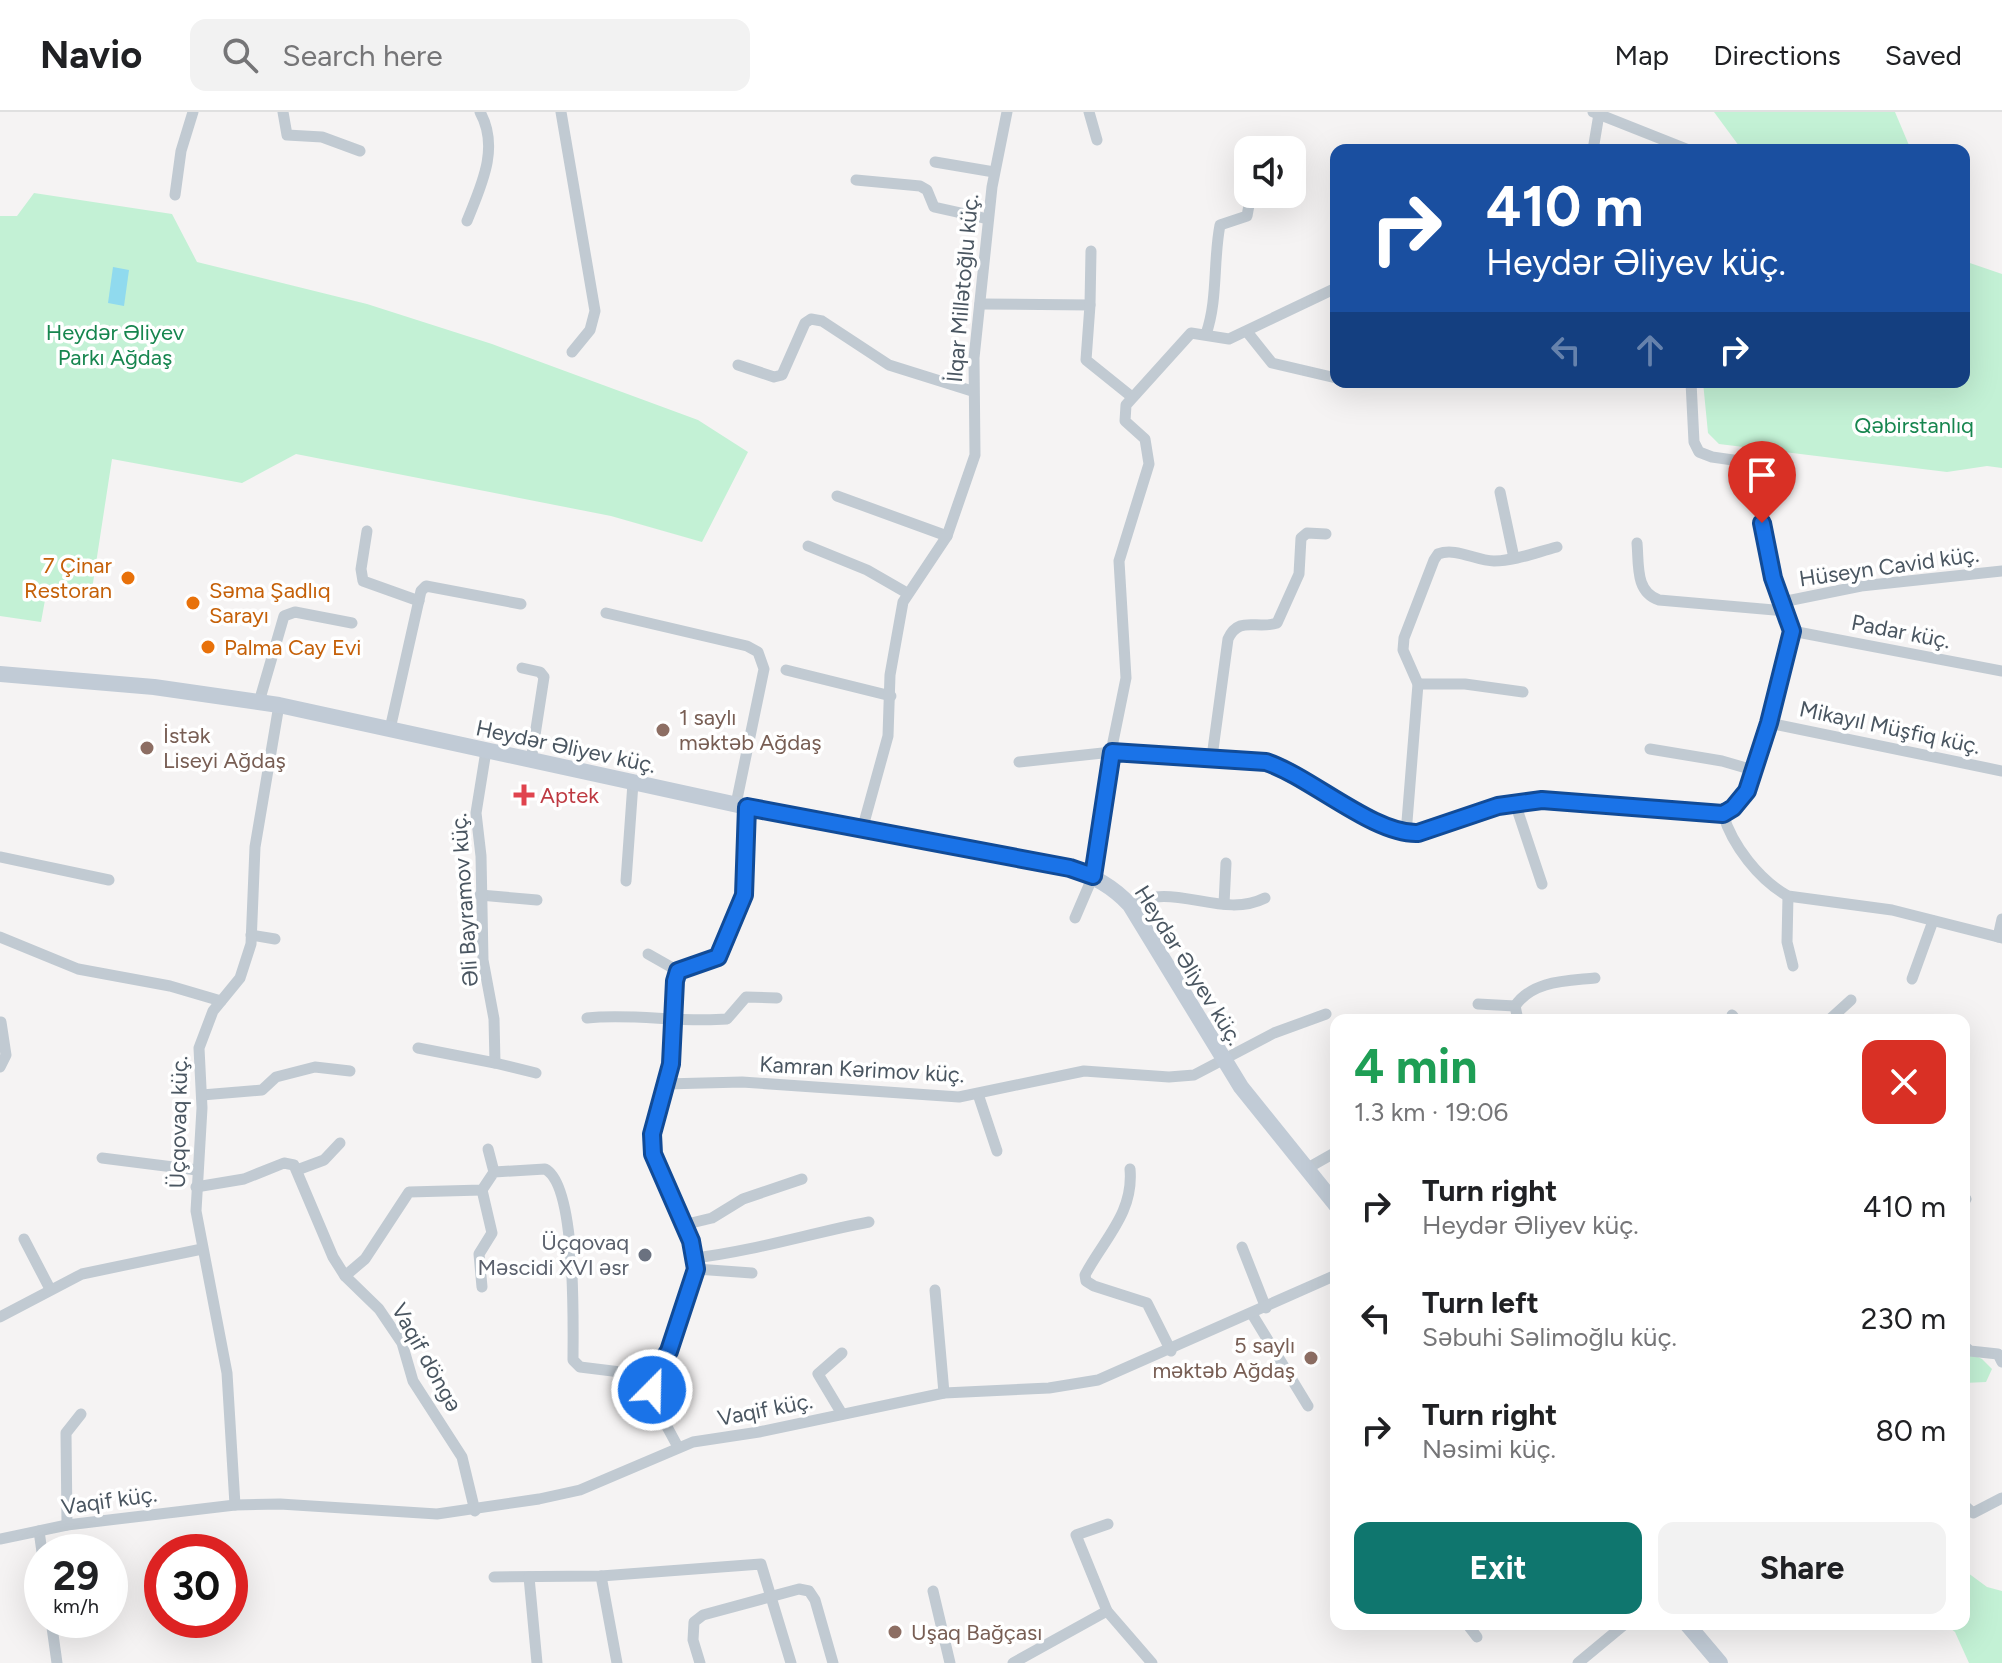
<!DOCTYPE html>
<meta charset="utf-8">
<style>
:root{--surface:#fff;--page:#f2f2f2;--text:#202124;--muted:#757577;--line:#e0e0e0;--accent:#0f766e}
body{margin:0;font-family:Figtree,sans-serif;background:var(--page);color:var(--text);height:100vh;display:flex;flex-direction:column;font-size:30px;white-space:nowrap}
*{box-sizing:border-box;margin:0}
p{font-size:26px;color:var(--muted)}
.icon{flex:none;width:44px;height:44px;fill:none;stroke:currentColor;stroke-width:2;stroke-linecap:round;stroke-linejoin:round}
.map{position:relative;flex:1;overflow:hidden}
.drawer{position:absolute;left:1330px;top:902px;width:640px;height:616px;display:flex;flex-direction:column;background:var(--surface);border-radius:16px;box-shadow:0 8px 32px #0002}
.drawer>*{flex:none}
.banner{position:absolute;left:1330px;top:32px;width:640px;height:244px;border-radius:16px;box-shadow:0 8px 32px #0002;background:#1a4fa0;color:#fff;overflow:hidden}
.tools{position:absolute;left:1234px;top:24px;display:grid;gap:16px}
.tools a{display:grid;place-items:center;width:72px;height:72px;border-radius:16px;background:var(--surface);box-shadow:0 8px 32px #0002;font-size:40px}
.speed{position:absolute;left:24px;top:1422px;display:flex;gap:16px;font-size:40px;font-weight:700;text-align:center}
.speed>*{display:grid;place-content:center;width:104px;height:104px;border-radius:50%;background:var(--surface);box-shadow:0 8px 32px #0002;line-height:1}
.speed small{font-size:20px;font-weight:400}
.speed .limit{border:12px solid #d22;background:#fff;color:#111}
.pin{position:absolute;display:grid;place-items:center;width:68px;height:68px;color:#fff;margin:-82px -34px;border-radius:50% 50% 50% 0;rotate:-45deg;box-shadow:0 0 8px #0007}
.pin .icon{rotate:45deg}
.me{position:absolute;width:88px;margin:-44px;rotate:23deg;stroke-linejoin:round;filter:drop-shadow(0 0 6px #0008)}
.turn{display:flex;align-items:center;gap:28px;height:168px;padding:0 24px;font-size:36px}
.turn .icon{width:104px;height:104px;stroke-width:2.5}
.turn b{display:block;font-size:56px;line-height:68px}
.lanes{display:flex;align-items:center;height:76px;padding:0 24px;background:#0003;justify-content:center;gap:40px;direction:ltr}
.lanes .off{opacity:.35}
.round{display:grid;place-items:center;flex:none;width:84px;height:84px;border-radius:16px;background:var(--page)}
.headline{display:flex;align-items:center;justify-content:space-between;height:136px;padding:0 24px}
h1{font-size:48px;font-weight:700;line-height:60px;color:#1e9e55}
.action{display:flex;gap:16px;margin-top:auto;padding:16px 24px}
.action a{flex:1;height:92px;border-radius:16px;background:var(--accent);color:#fff;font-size:32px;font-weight:700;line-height:92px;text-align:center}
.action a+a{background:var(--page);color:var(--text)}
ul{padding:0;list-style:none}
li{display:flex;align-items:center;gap:24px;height:112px;padding:0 24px}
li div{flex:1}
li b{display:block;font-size:30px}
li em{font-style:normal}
header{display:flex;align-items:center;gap:48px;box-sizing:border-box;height:112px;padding:0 40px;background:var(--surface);border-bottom:2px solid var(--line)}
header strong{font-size:38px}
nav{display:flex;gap:44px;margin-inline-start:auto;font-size:28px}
.search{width:560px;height:72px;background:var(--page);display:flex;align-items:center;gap:20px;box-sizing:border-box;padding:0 28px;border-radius:16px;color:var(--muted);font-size:30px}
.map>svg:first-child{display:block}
.green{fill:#c3f1d5}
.water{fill:#90daee}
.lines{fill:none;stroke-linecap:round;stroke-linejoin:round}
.minor{stroke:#c1cad2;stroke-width:11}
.secondary{stroke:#c1cbd6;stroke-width:16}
.route-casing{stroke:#114b97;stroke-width:20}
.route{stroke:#1a73e8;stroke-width:14}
.food-dot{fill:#e8710a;stroke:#fff;stroke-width:3}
.education-dot{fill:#8d6e63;stroke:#fff;stroke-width:3}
.health-dot{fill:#e0444e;stroke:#fff;stroke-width:3}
.worship-dot{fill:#6b7280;stroke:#fff;stroke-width:3}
.labels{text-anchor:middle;stroke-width:7;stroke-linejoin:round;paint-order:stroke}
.street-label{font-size:22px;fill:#4a5661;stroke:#fff}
.park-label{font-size:22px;fill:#17864f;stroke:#fff}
.food-label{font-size:22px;fill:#c56008;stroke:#fff;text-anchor:start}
.education-label{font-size:22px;fill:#785e54;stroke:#fff;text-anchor:start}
.health-label{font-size:22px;fill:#be3a42;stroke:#fff;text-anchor:start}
.worship-label{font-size:22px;fill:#5b616d;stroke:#fff;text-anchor:end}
</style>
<header>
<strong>Navio</strong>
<div class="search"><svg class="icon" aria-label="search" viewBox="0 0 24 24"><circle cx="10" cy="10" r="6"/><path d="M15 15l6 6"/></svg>Search here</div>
<nav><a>Map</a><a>Directions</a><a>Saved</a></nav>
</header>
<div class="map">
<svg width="2002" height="1551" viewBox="0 0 2002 1551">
<rect width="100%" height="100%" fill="#f5f3f3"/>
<g class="green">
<polygon points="1714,0 1895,0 1911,38 1742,38"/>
<polygon points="34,81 172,102 197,150 367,192 492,232 698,308 748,340 702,430 611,404 296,342 242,371 112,347 91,484 47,477 41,510 0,504 0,104 17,104"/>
<polygon points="1964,149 2002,162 2002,356 1987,354 1947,360 1719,332 1708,321 1703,270 1964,270"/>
<polygon points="1964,1238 1982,1247 1992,1257 1986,1270 1964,1271"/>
<polygon points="1964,1458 1987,1475 2002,1479 2002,1551 1969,1551 1955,1520 1945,1512 1964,1512"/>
</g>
<polygon class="water" points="113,155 129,158 124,194 108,191"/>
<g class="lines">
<g class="minor">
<polyline points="283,0 287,23 322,25 360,39"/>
<polyline points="561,0 595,199 590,218 572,240"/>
<polyline points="1089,0 1097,28"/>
<polyline points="1593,0 1689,38"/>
<polyline points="1593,38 1599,2"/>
<polyline points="935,50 994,60"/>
<polyline points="856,68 920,74 927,78 934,95 988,107"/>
<polyline points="175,83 181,39 193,0"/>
<path d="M 467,109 C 481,74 500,36 480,0"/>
<polyline points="980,192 1090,193 1086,248 1132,285"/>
<polyline points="1090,193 1091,139"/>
<polyline points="1248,221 1272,251 1336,266"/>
<path d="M 1206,222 C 1218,188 1213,149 1220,113 L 1247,104 L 1251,82"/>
<polyline points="738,253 774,265 782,263 805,211 811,207 822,209 889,253 972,279"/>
<polyline points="1691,270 1694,330 1699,340 1712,345 1754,351 1763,362 1761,395 1766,436 1792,519 1769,611 1747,679 1733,696 1723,702"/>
<polyline points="1500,380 1514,446"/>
<polyline points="837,384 947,424"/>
<polyline points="367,419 361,457 363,469 419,489"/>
<path d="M 1637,431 C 1639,453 1635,480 1659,488 L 1787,499"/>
<polyline points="808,434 867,458 907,481"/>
<polyline points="1782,490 1861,474 2002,459"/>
<polyline points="606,501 747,534 758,540 764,557 736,692"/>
<polyline points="1792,519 2002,559"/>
<polyline points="522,556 540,560 544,565 531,649"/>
<polyline points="786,558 891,584"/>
<polyline points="1418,572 1465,572 1523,580"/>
<polyline points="259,590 284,504 295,500 352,511"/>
<polyline points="1769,611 2002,659"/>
<polyline points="390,617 421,479 426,474 521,492"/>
<polyline points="1650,637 1722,649 1753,658"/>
<path d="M 1212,645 L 1228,527 C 1239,503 1256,518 1277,511 L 1299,462 L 1301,426 L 1307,421 L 1326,422"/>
<path d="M 1019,650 L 1112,640 L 1266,650 C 1311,665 1374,723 1418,721 L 1498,694 L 1542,688 L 1723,702"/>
<polyline points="1515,691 1542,772"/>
<path d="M 1723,702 C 1732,733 1759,768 1788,784 L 1892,798 L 2002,826"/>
<polyline points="862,718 888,624 890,563 903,490 947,424 975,343 974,246 992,75 1007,0"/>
<path d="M 1406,722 L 1418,572 L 1403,538 L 1404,526 L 1434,448 L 1438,442 C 1456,435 1476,449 1494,449 C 1515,449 1537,440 1557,435"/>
<polyline points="0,745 109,768"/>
<polyline points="626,769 633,671"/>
<polyline points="480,783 537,788"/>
<polyline points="1788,784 1787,830 1793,854"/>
<polyline points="1224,792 1226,751"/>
<path d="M 1130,793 C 1173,768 1221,808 1265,786"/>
<polyline points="1075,806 1093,764 1103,679 1126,566 1119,449 1149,352 1145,327 1125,309 1126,293 1191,221 1229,227 1336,176"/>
<polyline points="251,823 275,827"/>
<polyline points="0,825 78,857 170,874 221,889"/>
<polyline points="1998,825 2002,807"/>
<polyline points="648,842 678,859"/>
<polyline points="1912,867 1933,809"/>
<polyline points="1478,892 1515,894"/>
<polyline points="1732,903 1736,908"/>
<path d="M 587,906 C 633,901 679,911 727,907 L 746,885 L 777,886"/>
<path d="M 1518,908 L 1515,894 C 1533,868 1567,869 1595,866"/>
<polyline points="1829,908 1851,888"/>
<polyline points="418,936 495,951 494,907 483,848 481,744 476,701 486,639"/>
<polyline points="495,951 536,961"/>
<polyline points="0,955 6,943 1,910"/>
<polyline points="665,972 742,970 959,985 1084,959 1169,965 1194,963 1274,921 1326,902"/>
<polyline points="978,982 997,1039"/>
<polyline points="202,983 262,978 276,965 315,955 350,959"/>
<polyline points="488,1037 494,1060"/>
<polyline points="102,1046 197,1058"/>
<path d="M 1130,1057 C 1134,1101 1104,1127 1085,1163 L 1086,1169 L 1094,1174 L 1147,1191 L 1171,1239"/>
<polyline points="1306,1057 1336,1040"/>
<polyline points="297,1058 324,1048 340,1031"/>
<path d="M 196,1075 L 244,1067 L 284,1051 L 294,1053 L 333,1145 L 345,1164 L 365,1147 L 409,1080 L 482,1078 L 494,1060 L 545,1057 C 577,1073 573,1213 573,1248 L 580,1255 L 653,1264"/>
<polyline points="1964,1088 1966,1087"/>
<polyline points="683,1113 712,1106 743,1087 802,1067"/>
<polyline points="24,1127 50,1177"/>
<polyline points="1242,1135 1266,1196"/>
<path d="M 695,1146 C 754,1139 811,1121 869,1110"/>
<polyline points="696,1157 752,1161"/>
<polyline points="345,1164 379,1197 402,1231 413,1269 462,1345 475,1399"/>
<polyline points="482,1175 479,1142 492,1121 482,1078"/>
<polyline points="935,1178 944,1281"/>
<polyline points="1252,1202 1308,1294"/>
<polyline points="0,1205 82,1162 202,1137"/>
<polyline points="1964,1234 1970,1239 1998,1242 2002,1250"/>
<polyline points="842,1302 818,1262 842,1241"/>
<path d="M 678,1335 L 659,1300 L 653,1264 L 669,1239 L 696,1157 C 693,1117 662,1087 654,1048 C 647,1016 665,983 671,952 C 676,921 670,889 678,859 L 718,845 L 744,783 L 747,695"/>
<polyline points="235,1393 227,1261 196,1099 202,996 199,936 213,899 240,866 251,832 255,735 279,593"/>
<polyline points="1964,1393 1973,1401 2002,1386"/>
<polyline points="67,1413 66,1321 81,1302"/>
<polyline points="39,1419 42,1440"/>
<polyline points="0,1427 67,1413 235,1393 280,1392 437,1402 539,1387 580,1378 693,1330 759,1320 944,1281 1049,1276 1098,1268 1336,1163"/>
<polyline points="601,1464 617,1551"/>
<polyline points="494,1465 601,1464 761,1452 791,1551"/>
<polyline points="529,1465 537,1551"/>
<polyline points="933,1479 950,1551"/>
<polyline points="1107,1499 1076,1423 1108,1412"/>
<polyline points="51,1508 57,1551"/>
<polyline points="1467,1512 1477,1525"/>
<polyline points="700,1551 693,1528 694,1510 703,1503 799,1477 809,1479 815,1488 833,1551"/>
<polyline points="1013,1551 1107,1499 1152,1551"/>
<polyline points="1578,1551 1625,1512"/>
</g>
<g class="secondary">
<path d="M 0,562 L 154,575 L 279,593 L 747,695 L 1070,756 C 1095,765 1112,774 1130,793 L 1241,975 L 1336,1093"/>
<polyline points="1687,1512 1720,1551"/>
</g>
</g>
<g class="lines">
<g class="route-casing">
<path id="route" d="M 652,1278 L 653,1264 L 669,1239 L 696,1157 L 691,1129 L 653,1042 L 652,1022 L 671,952 L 675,869 L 678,859 L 718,845 L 744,783 L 747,695 L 1070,756 L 1093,764 L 1112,640 L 1266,650 C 1311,665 1374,723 1418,721 L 1498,694 L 1542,688 L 1723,702 L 1733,696 L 1747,679 L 1769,611 L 1792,519 L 1773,466 L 1762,411"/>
</g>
<use href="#route" class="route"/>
</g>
<g class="food-dot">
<circle cx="128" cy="466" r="8"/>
<circle cx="193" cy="491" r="8"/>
<circle cx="208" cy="535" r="8"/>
</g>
<g class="education-dot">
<circle cx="663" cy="618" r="8"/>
<circle cx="147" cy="636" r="8"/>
<circle cx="1311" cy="1246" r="8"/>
<circle cx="895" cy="1520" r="8"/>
</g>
<path class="health-dot" d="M520 671h8v8h8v8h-8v8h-8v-8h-8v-8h8z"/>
<circle class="worship-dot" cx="645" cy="1143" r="8"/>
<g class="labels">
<g class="street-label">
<text transform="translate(962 176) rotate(-85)" y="8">İlqar Millətoğlu küç.</text>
<text transform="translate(1889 454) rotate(-8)" y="8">Hüseyn Cavid küç.</text>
<text transform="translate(1901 519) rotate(11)" y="8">Padar küç.</text>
<text transform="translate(1890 615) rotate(12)" y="8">Mikayıl Müşfiq küç.</text>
<text transform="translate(566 634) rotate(12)" y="8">Heydər Əliyev küç.</text>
<text transform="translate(464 788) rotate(-94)" y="8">Əli Bayramov küç.</text>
<text transform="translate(1189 853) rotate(58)" y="8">Heydər Əliyev küç.</text>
<text transform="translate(862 957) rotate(3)" y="8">Kamran Kərimov küç.</text>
<text transform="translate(178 1010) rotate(-89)" y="8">Üçqovaq küç.</text>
<text transform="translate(427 1245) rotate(61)" y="8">Vaqif döngə</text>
<text transform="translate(765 1297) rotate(-11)" y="8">Vaqif küç.</text>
<text transform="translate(109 1388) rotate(-8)" y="8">Vaqif küç.</text>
</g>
<g class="park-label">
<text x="115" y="228">Heydər Əliyev<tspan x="115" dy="25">Parkı Ağdaş</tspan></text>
<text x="1914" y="321">Qəbirstanlıq</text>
</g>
<g class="food-label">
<text x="112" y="461" text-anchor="end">7 Çinar<tspan x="112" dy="25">Restoran</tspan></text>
<text x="209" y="486">Səma Şadlıq<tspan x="209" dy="25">Sarayı</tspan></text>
<text x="224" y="543">Palma Cay Evi</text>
</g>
<g class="education-label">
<text x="679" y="613">1 saylı<tspan x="679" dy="25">məktəb Ağdaş</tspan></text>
<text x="163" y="631">İstək<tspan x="163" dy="25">Liseyi Ağdaş</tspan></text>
<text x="1295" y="1241" text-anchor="end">5 saylı<tspan x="1295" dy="25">məktəb Ağdaş</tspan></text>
<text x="911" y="1528">Uşaq Bağçası</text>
</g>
<g class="health-label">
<text x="540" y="691">Aptek</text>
</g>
<g class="worship-label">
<text x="629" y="1138">Üçqovaq<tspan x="629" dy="25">Məscidi XVI əsr</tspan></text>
</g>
</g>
</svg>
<div class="tools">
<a><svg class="icon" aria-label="sound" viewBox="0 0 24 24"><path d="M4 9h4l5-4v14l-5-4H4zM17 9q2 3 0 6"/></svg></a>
</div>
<div class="speed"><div>29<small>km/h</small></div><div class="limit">30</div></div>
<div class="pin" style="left:1762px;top:411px;background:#d93025"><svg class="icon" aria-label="arrive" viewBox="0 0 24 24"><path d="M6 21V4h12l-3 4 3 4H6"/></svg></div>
<svg class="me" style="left:652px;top:1278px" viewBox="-20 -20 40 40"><circle r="17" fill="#1a73e8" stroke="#fff" stroke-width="3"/><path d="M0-11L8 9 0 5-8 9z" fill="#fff"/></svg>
<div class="banner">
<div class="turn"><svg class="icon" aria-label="right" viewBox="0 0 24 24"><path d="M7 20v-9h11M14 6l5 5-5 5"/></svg><div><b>410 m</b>Heydər Əliyev küç.</div></div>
<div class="lanes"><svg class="icon off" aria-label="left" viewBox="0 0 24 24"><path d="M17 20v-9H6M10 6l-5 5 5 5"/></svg><svg class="icon off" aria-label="ahead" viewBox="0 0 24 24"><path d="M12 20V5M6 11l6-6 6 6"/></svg><svg class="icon" aria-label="right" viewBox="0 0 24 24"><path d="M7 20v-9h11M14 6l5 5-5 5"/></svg></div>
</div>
<section class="drawer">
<div class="headline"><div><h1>4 min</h1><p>1.3 km · 19:06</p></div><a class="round" style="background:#d93025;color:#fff"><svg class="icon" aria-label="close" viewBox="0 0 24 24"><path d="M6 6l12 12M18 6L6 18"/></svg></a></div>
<ul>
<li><svg class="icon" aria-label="right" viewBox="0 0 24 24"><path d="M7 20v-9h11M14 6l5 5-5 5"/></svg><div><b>Turn right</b><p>Heydər Əliyev küç.</p></div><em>410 m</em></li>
<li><svg class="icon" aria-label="left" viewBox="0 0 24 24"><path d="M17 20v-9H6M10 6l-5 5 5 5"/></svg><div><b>Turn left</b><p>Səbuhi Səlimoğlu küç.</p></div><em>230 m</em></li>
<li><svg class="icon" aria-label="right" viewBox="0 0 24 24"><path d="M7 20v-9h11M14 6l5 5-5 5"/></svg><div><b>Turn right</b><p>Nəsimi küç.</p></div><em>80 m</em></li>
</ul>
<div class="action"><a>Exit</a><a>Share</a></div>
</section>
</div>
